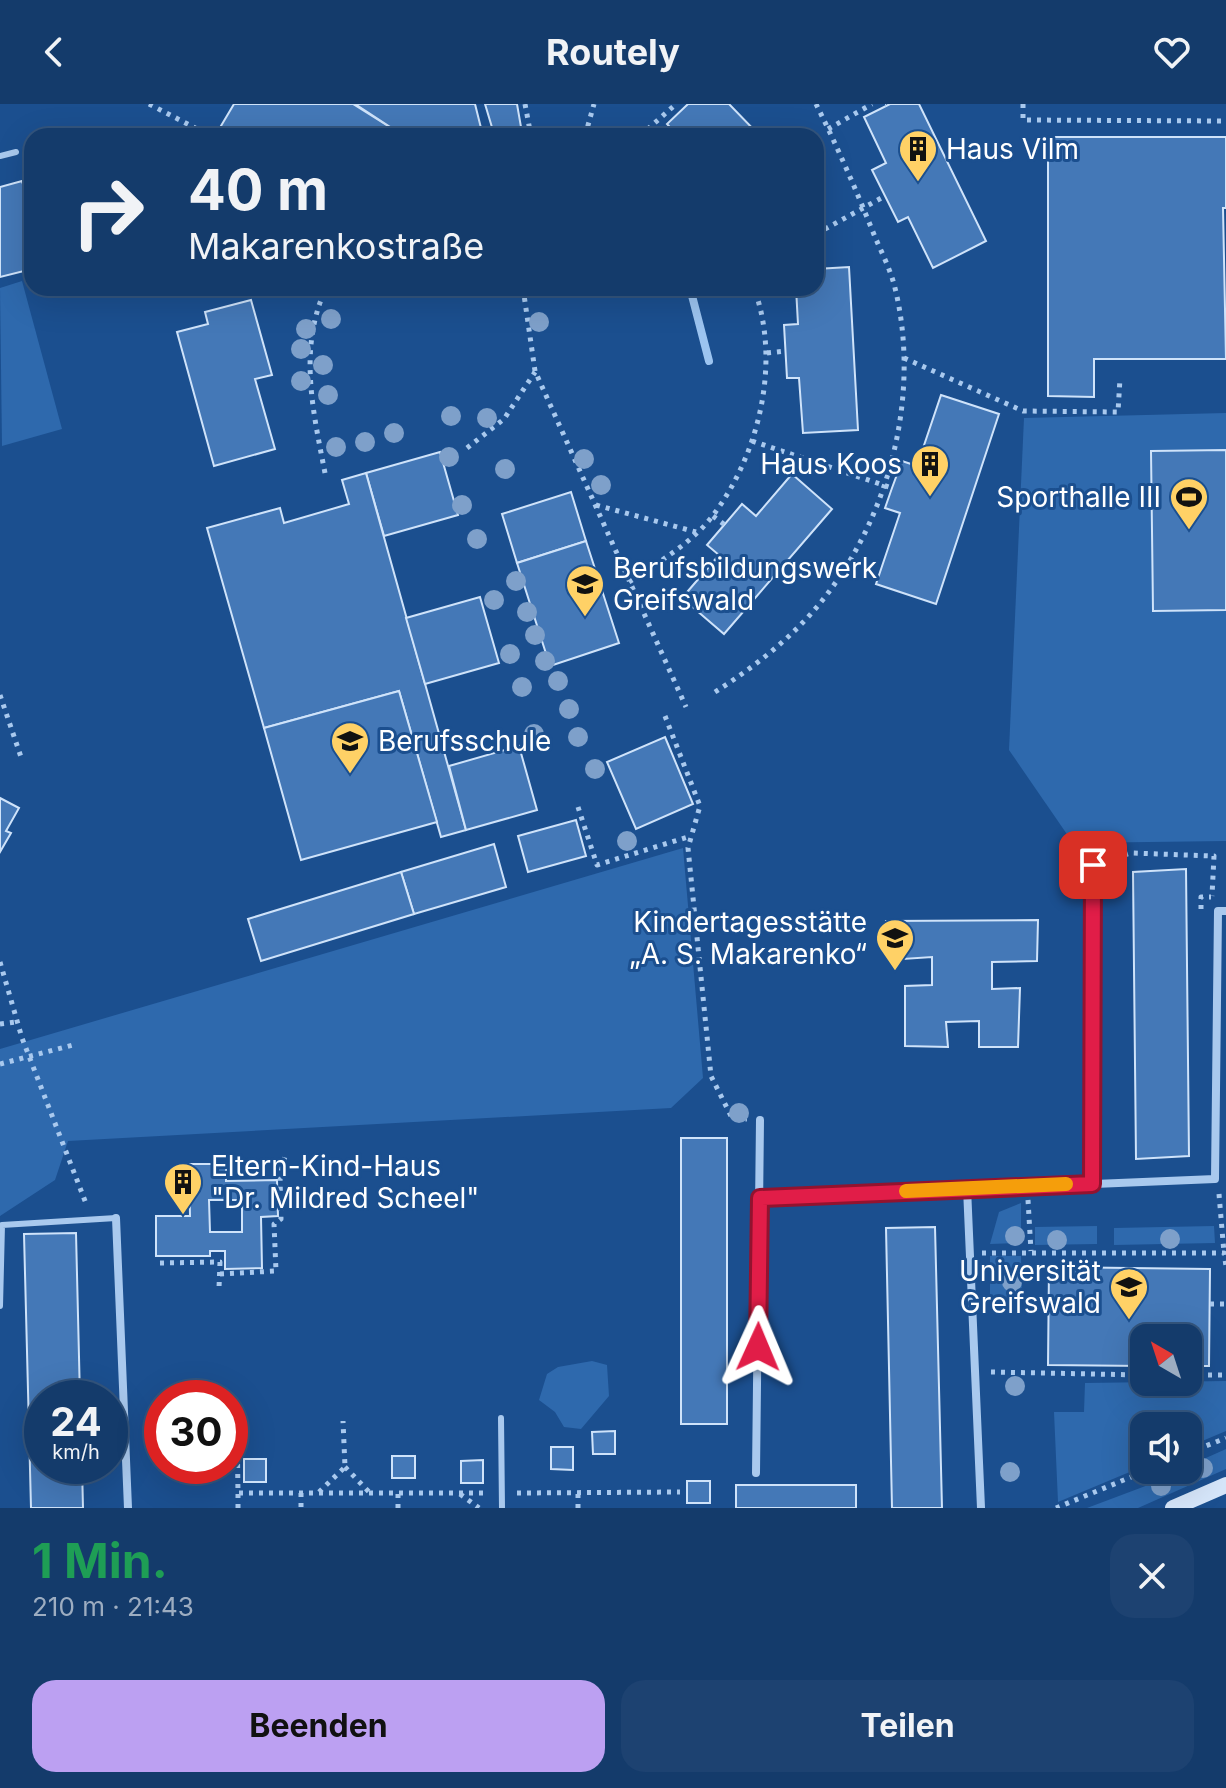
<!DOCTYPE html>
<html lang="de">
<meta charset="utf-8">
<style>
:root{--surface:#143b6b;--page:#1d4271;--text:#f1f3f6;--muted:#9dadc1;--line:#33557e;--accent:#bca0f2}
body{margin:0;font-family:Inter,sans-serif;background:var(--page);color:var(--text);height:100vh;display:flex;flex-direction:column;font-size:30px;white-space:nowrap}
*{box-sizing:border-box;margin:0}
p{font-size:26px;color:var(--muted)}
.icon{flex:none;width:44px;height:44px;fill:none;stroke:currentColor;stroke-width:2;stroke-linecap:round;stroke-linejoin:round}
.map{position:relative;height:1404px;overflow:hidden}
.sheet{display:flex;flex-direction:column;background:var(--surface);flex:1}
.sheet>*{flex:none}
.top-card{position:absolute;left:24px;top:24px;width:800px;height:168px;border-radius:24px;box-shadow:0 8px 32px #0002,0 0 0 2px var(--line);background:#143b6b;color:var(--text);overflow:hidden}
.needle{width:52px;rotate:321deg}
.tools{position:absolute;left:1130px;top:1220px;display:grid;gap:16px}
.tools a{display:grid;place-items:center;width:72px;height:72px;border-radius:16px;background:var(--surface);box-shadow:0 8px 32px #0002,0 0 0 2px var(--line);font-size:40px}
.speed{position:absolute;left:24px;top:1276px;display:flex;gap:16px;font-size:40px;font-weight:700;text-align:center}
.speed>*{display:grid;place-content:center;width:104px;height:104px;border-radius:50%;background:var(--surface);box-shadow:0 8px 32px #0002,0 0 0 2px var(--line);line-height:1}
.speed small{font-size:20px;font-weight:400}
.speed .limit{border:12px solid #d22;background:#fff;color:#111}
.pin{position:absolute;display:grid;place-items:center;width:68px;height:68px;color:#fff;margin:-34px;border-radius:16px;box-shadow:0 4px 12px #0006}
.me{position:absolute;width:88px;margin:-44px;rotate:1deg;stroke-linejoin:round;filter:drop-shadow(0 0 6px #0008)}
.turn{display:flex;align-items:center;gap:28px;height:168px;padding:0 32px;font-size:36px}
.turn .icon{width:104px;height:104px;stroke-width:2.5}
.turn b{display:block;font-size:56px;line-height:68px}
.round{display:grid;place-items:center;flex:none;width:84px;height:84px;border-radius:24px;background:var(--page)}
.headline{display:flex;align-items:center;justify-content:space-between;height:136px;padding:0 32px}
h1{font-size:48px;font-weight:700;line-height:60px;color:#1e9e55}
.primary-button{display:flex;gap:16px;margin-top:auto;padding:16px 32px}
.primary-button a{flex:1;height:92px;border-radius:24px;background:var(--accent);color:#111;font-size:32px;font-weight:700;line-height:92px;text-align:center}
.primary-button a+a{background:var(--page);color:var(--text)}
header{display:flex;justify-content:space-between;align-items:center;height:104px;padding:0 32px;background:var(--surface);font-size:36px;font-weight:700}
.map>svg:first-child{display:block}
.green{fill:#2e69ad}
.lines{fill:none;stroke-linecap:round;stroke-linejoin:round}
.stream{stroke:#9cc4f0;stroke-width:8}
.building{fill:#4478b7;stroke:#cfe3fa;stroke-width:2;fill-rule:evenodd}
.path{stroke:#a9c9ee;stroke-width:5;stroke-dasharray:4 6;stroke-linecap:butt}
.lane{stroke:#a9c9ee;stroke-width:6}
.street{stroke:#a9c9ee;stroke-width:8}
.secondary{stroke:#d6e6fa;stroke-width:16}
.tree{fill:#7ea0ca}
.route-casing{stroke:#92132f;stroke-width:20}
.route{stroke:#e11d48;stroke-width:14}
.slow{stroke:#f59e0b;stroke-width:14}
.labels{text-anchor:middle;stroke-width:6;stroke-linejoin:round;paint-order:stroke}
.poi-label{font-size:28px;fill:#fff;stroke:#1b4f8f;text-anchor:start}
</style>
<header><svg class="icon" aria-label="back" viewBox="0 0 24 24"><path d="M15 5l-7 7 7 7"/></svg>Routely<svg class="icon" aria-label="heart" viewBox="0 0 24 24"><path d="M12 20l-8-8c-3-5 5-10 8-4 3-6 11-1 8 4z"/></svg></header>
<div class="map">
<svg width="1226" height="1404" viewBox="0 0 1226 1404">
<rect width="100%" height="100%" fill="#1b4f8f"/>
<g class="green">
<polygon points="22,177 62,325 2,342 0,184"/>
<polygon points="1226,309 1226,737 1073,739 1009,646 1024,314"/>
<polygon points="683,744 703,974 671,1004 68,1037 55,1076 0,1112 0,945"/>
<polygon points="1021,1099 1021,1139 990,1140 999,1108"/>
<polygon points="1097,1122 1097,1140 1035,1141 1035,1123"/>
<polygon points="1214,1122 1215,1139 1114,1141 1114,1124"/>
<polygon points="990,1152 1021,1152 1022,1197 990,1198"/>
<polygon points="592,1257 607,1261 609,1292 581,1325 564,1323 555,1308 539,1296 547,1270 558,1263"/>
<polygon points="1226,1277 1226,1327 1188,1343 1188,1322 1144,1322 1144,1362 1058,1398 1054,1308 1084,1308 1085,1279"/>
<polygon points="1226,1345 1226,1365 1138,1404 1087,1404 1188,1366 1188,1362"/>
</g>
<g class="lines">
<polyline class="stream" points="690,184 709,257"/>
</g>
<g class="building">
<polygon points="234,0 353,0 404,32 215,32"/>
<polygon points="355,0 475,0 483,32 404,32"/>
<polygon points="485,0 517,0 521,23 494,30"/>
<polygon points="688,0 729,0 760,32 678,32 667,20"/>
<polygon points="919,0 986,137 933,164 908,113 898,118 872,66 886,59 864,13 890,0"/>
<polygon points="1048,33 1226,33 1226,104 1223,104 1226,255 1094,255 1094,293 1048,292"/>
<polygon points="22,77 32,112 32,165 0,173 0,83"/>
<polygon points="849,163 858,326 803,329 799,274 787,274 784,221 798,220 796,184 816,184 816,165"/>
<polygon points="251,196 272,271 255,275 275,345 214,362 177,228 208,220 205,208"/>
<polygon points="941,291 999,310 936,500 876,480 900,409 885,404 892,384 902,357 917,362"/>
<polygon points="1226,346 1226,506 1153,507 1151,347"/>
<polygon points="440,348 458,411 384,432 366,369"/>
<polygon points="366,369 466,726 441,733 399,587 264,624 207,424 280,404 284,419 349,400 342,376"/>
<polygon points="792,370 832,405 724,530 682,494 719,451 707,441 742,400 756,412"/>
<polygon points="571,388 586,437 517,459 502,410"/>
<polygon points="586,437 619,539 550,562 517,459"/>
<polygon points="480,493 499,559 425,580 406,514"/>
<polygon points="399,587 437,718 301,756 264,624"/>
<polygon points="665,633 693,700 636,725 607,658"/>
<polygon points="519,642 537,706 466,726 449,662"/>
<polygon points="0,694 19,704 6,727 11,729 0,748"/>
<polygon points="576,716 586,752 528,768 518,732"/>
<polygon points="494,740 506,783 414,810 401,768"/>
<polygon points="1186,765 1189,1052 1136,1055 1133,768"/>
<polygon points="401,768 414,810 261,857 248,815"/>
<polygon points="1038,816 1037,857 992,858 992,885 1020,884 1018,943 979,943 979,917 946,918 948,943 905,942 905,882 932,881 932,853 888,856 886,817"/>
<rect x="681" y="1034" width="46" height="286"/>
<path d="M 189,1060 L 226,1060 L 226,1077 L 277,1076 L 278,1112 L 261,1113 L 262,1164 L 225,1165 L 225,1147 L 210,1147 L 210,1152 L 156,1152 L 156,1112 L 190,1112 ZM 209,1096 L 242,1096 L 242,1128 L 210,1128 Z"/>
<polygon points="935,1123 942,1404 892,1404 886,1124"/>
<polygon points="76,1129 80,1294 42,1294 42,1362 82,1362 83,1404 31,1404 24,1130"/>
<polygon points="1049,1163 1210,1165 1209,1262 1188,1262 1188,1234 1144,1234 1144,1262 1048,1261"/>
<polygon points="615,1327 615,1350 593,1350 592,1328"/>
<polygon points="551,1343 573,1343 573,1366 551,1365"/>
<rect x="392" y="1352" width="23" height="22"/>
<rect x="244" y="1355" width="22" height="23"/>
<polygon points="483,1356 483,1379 461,1379 461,1357"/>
<rect x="687" y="1377" width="23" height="22"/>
<rect x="736" y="1381" width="120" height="23"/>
</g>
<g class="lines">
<g class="path">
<polyline points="149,0 201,27"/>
<polyline points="525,0 531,32"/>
<polyline points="885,0 886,0"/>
<polyline points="1023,0 1023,16 1226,17"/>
<polyline points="828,25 872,0"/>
<polyline points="585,32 594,0"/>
<polyline points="640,32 676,0"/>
<polyline points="816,130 885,92"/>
<polyline points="523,184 535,267 686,603"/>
<polyline points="767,249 786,247"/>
<polyline points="904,254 1023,307 1118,308 1120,274"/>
<polyline points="752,337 892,384"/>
<polyline points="467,344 504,315 535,268"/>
<path d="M 325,369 C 313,307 298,244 326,184"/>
<polyline points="596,401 696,428"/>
<polyline points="713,412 725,421"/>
<path d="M 629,478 C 657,459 694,438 714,410 C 760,348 781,257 754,184"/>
<path d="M 715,588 C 754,563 792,534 821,498 C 890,413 921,290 895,184 C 891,167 882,149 875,133 C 857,88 838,44 816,0"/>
<polyline points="0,591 22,656"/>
<polyline points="665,612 700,702 688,744 711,972 732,1014 747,1015"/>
<polyline points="578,703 597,761 691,732"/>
<polyline points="1105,757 1131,749 1214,752 1212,792"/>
<polyline points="1201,805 1201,793 1211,793"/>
<polyline points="0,858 22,934 87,1102"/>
<polyline points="0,920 16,918"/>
<polyline points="0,960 73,941"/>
<polyline points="1219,1090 1224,1149"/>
<polyline points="1028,1096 1031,1147"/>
<polyline points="982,1149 1224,1149 1226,1162"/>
<polyline points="160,1159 220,1158 219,1184"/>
<polyline points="220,1170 276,1167 274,1120 281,1115 280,1072 286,1048"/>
<polyline points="1210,1200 1226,1200"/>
<polyline points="991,1268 1144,1271"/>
<polyline points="1188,1271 1226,1271"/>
<polyline points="237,1320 238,1389 487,1389"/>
<polyline points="1188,1349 1226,1334"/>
<polyline points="345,1363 371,1390"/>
<polyline points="319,1388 345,1363 343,1317"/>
<polyline points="301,1389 301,1404"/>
<polyline points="517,1389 680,1388"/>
<polyline points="398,1390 398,1404"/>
<polyline points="460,1390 479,1404"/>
<polyline points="238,1404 238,1389"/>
<polyline points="578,1404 578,1388"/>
<polyline points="1056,1404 1148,1366"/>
</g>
<g class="lane">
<polyline points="0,52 16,48"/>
<polyline points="0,1202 2,1121 116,1114"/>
<polyline points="501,1314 502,1404"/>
</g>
<g class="street">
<polyline points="1092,1080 1093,761"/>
<polyline points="967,1084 981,1404"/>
<polyline points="760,1094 1215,1075 1218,807 1226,807"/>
<polyline points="116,1114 128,1404"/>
<polyline points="756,1369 760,1016"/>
</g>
<polyline class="secondary" points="1173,1404 1226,1381"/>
</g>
<g class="tree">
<circle cx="331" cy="215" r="10"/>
<circle cx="539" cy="218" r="10"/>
<circle cx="306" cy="225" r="10"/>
<circle cx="301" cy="245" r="10"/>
<circle cx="323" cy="261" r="10"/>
<circle cx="301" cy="277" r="10"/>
<circle cx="328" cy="291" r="10"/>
<circle cx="451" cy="312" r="10"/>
<circle cx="487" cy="314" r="10"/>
<circle cx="394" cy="329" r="10"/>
<circle cx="365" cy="338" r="10"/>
<circle cx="336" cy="343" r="10"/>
<circle cx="449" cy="353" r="10"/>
<circle cx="584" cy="355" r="10"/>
<circle cx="505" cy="365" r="10"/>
<circle cx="601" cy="381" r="10"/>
<circle cx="462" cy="401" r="10"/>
<circle cx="477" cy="435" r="10"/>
<circle cx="516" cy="477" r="10"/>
<circle cx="494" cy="496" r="10"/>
<circle cx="527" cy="508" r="10"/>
<circle cx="535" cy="531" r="10"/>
<circle cx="510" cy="550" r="10"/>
<circle cx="545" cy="557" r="10"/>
<circle cx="558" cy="577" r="10"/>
<circle cx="522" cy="583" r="10"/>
<circle cx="569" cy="605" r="10"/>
<circle cx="534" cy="630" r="10"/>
<circle cx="578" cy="633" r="10"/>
<circle cx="595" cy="665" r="10"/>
<circle cx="627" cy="737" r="10"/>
<circle cx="739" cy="1009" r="10"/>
<circle cx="1015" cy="1132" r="10"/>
<circle cx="1170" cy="1135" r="10"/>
<circle cx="1057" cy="1136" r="10"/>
<circle cx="1012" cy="1178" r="10"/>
<circle cx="1015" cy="1282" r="10"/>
<circle cx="1203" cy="1364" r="10"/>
<circle cx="1010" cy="1368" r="10"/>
<circle cx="1161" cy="1382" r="10"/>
</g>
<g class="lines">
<g class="route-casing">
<polyline id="route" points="758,1243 760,1094 1092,1080 1093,761"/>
</g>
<use href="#route" class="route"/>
<polyline class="slow" points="906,1087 1066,1080"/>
</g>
<defs>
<g id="building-pin" transform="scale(2)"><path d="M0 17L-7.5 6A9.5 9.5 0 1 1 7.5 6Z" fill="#ffd166" stroke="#1b4f8f"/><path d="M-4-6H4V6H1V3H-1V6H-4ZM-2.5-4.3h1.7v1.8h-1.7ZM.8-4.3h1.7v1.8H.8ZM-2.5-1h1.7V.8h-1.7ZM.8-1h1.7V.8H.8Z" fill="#111"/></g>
<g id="stadium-pin" transform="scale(2)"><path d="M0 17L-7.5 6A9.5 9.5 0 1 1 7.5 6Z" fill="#ffd166" stroke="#1b4f8f"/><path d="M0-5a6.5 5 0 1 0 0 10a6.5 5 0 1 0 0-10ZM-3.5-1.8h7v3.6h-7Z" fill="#111"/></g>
<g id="university-pin" transform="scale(2)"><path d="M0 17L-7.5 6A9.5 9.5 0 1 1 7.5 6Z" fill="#ffd166" stroke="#1b4f8f"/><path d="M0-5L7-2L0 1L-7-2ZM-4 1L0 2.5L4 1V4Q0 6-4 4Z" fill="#111"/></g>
<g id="school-pin" transform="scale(2)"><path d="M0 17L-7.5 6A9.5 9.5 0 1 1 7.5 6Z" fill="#ffd166" stroke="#1b4f8f"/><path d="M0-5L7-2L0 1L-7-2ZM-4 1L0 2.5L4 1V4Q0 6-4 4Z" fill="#111"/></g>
</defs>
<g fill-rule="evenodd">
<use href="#building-pin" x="918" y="45"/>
<use href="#building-pin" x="930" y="360"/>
<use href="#stadium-pin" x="1189" y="393"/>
<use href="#university-pin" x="585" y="480"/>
<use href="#school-pin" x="350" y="637"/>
<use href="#school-pin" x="895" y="834"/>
<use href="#building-pin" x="183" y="1078"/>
<use href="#university-pin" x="1129" y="1183"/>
</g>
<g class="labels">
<g class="poi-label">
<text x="946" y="55">Haus Vilm</text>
<text x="902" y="370" text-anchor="end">Haus Koos</text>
<text x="1161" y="403" text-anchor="end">Sporthalle III</text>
<text x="613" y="474">Berufsbildungswerk<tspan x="613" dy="32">Greifswald</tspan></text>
<text x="378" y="647">Berufsschule</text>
<text x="867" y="828" text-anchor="end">Kindertagesstätte<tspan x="867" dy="32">„A. S. Makarenko“</tspan></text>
<text x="211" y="1072">Eltern-Kind-Haus<tspan x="211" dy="32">"Dr. Mildred Scheel"</tspan></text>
<text x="1101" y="1177" text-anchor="end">Universität<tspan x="1101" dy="32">Greifswald</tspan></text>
</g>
</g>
</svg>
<div class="tools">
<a><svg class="needle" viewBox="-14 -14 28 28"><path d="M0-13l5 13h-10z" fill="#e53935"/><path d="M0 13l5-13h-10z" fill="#9dadc1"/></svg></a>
<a><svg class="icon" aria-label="sound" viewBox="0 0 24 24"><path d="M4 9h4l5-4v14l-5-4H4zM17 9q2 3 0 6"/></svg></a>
</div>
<div class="speed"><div>24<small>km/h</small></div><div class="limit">30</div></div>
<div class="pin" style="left:1093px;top:761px;background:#d93025"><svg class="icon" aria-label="arrive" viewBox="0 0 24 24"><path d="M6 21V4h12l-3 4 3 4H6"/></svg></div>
<svg class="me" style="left:758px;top:1243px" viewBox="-20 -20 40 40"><path d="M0-17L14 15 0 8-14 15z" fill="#e11d48" stroke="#fff" stroke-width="4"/></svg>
<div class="top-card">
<div class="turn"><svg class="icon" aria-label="right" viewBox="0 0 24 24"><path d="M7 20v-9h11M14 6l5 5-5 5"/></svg><div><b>40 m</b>Makarenkostraße</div></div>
</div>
</div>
<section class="sheet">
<div class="headline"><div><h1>1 Min.</h1><p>210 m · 21:43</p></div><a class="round"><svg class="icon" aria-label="close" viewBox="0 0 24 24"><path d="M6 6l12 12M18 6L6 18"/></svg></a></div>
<div class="primary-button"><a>Beenden</a><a>Teilen</a></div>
</section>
